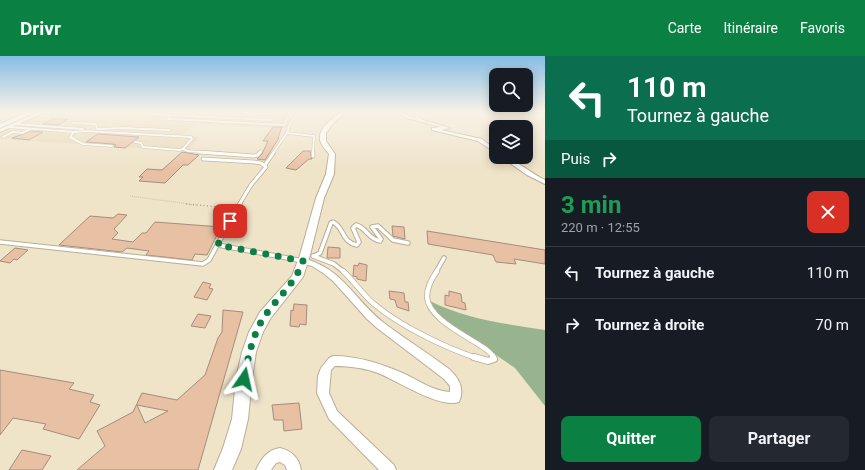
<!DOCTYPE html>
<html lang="fr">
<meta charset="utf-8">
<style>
:root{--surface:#171b24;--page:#242831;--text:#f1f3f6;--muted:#9ea1a6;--line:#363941;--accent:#0b8043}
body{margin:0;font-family:Roboto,sans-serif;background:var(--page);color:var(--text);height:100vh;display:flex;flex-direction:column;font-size:15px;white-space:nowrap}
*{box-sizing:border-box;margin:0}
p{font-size:13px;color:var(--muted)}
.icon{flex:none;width:22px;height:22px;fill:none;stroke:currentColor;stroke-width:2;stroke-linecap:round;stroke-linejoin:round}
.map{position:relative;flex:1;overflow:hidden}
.details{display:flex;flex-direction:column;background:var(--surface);width:320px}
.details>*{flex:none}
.hud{background:#0b6e4f;color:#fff;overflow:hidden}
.controls{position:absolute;left:489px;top:12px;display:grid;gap:8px}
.controls a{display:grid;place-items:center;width:44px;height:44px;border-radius:8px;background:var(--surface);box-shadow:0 2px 10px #0003;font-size:20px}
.pin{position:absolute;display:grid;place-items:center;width:34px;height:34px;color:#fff;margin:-17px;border-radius:8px;box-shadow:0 2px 6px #0006}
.me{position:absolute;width:44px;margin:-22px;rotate:11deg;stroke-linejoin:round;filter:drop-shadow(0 0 3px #0008)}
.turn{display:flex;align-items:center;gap:14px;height:84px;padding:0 16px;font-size:18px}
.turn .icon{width:52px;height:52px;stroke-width:2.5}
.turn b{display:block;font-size:28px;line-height:34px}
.then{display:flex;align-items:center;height:38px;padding:0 16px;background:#0003;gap:8px;font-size:15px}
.round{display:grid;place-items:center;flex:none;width:42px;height:42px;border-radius:8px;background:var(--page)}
.summary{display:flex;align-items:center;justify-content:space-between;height:68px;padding:0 16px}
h1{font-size:24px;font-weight:700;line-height:30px;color:#1e9e55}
.primary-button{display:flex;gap:8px;margin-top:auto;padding:8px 16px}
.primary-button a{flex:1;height:46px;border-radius:8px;background:var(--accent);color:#fff;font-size:16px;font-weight:700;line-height:46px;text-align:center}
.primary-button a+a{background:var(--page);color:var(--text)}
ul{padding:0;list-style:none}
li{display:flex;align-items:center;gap:12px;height:52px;padding:0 16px;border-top:1px solid var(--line)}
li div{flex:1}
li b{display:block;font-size:15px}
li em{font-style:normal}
header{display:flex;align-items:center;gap:24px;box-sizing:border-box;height:56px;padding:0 20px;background:var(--accent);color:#fff}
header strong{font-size:19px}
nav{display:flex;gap:22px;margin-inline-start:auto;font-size:14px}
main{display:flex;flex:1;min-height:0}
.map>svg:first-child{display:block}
.built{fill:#e7d8b7}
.forest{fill:#98b48f}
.building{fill:#e8c1a4;stroke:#a48d7c;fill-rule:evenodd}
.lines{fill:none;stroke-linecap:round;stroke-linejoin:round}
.service-far4-casing{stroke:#b9ae94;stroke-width:3}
.service-far3-casing{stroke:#b9ae94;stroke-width:4.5}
.service-far2-casing{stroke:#b9ae94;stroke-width:5.5}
.service-far1-casing{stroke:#b9ae94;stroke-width:6}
.service-casing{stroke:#b9ae94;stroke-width:8}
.minor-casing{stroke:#b9ae94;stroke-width:2}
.secondary-casing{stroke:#b9ae94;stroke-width:2}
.trunk-casing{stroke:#b9ae94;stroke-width:2}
.path-far1{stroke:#aba28c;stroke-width:1;stroke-dasharray:0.5 1.5;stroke-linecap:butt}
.path{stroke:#aba28c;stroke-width:1.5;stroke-dasharray:1 2.5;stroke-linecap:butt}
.service-far4{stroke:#fff;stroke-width:2}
.service-far3{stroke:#fff;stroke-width:3}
.service-far2{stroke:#fff;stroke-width:3.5}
.service-far1{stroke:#fff;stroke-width:4.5}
.service{stroke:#fff;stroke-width:6}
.minor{fill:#fff;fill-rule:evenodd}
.secondary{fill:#fff;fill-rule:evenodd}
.trunk{fill:#fff;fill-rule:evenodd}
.route{stroke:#0b8043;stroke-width:7;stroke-dasharray:0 12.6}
</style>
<header>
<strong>Drivr</strong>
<nav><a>Carte</a><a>Itinéraire</a><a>Favoris</a></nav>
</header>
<main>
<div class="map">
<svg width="545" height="414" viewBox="0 0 545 414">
<rect width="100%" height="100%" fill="#efe3c8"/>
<polygon class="built" points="46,56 210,56 294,60 287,72 195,68 182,79 199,81 187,95 0,83 0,77"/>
<path class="forest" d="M 430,245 C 465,263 506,268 545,274 L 545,350 L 515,312 L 438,260 Z"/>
<g class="building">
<polygon points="53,63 68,63 58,69 43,68"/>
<polygon points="273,71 282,71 278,82 279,82 265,104 257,103 262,98 268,85 263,85"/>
<polygon points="31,75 43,76 29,84 12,82"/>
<polygon points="98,78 139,81 125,92 114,91 116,89 112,88 86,86"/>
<polygon points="303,95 310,95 312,103 309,103 296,114 286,112"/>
<polygon points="182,96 199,99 188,109 183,109 165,127 139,125 143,121 139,121 147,113 162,114"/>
<polygon points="118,158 127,159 114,173 118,177 112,183 133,186 142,177 146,177 155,166 221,171 207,199 195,198 192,204 146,199 149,195 127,192 122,196 59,189 90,160 113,162"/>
<polygon points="392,170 404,171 405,183 393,180"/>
<polygon points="427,175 545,194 545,208 514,203 516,208 496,206 493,199 428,188"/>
<polygon points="328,191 340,192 340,202 327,202"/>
<polygon points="15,192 28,194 17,204 14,203 10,207 0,205"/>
<polygon points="359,207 367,209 366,225 357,223 357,221 353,220 354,209 358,210"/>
<polygon points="203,226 211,228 209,232 213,233 207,244 194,241"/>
<polygon points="389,235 404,237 405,246 408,246 409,255 397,251 395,244 390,243"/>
<polygon points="449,235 461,238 462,246 465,247 466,254 445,249 445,239 449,240"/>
<polygon points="294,248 307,249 306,269 300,268 299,271 290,270 291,254 293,255"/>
<path d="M 223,254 L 243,256 L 198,414 L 77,414 L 105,390 L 97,375 L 133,356 L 142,337 L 177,344 L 205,319 L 218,282 L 222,276 ZM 137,349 L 168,355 L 145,367 Z"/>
<polygon points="198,258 211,260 205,272 191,270"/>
<polygon points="0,314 74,327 69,333 94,339 90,346 100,349 79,383 43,373 46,368 13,362 0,379"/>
<polygon points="299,347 302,373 284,375 283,364 274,364 272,349"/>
<polygon points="22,394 51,400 42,414 9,414"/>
</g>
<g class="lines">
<g class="service-far4-casing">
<g id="service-far4">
<polyline points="42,56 68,58"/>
<polyline points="127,56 171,59 168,63 284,69 287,62"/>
<polyline points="416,56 418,59 417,61 422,65"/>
<polyline points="171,59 271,64"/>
<polyline points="72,67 96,68 97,73"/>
<polyline points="15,68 83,73"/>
<polyline points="9,71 74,76 70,81 83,88 112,90"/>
<polyline points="98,73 123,72 169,74"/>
<polyline points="74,76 85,75 191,81 192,83 183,93 179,94 143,91 141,87 135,86"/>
<polyline points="287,77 314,80 313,97"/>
<polyline points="3,81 13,76 22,77 30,73"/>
<polyline points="183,93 188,95 212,97"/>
<polyline points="260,97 261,95"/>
<polyline points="273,97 287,77 289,70 298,56"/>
</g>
</g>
<g class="service-far3-casing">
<g id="service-far3">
<polyline points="199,96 254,100 258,99 260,96"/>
<polyline points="313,100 313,96"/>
<polyline points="203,103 254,106 261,107 266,111 251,129 239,149"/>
<polyline points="265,109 274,96"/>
</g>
</g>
<g class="service-far2-casing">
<g id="service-far2">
<polyline points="0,186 203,208 209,204 240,148"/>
<polyline points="218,189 303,205"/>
<polyline points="313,200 334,208 344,216"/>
<path d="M 314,200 L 320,197 L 331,167 L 333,166 C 345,172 341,186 357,189 L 359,186 L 353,172 L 356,169 C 367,172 368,183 380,185 L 381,183 L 372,171 L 378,170 L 393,184 L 408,187"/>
<polyline points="436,216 444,202"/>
</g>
</g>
<g class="service-far1-casing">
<g id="service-far1">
<path d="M 343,215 C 354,225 362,238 374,248 C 400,270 444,291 476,302"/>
<path d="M 437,215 C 432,222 427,231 427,241 C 428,262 465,279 481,290 C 486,293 491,296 494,302"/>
</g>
</g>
<g class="service-casing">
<polyline id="service" points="474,301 488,305 494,303 493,301"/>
</g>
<g class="minor-casing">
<g id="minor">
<polygon points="39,56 45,56 0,76 0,73"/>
<polygon points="396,56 402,56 409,60 450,72 441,74 482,83 496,94 496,97 478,85 432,74 432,72 441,71 407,62"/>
<path d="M 501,101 C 513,101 532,118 545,124 L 545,128 L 527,119 Z"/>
<path d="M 303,202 C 345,214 353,243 384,267 C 405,283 428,297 449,313 C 459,322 465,333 459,346 C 440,353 398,325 378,317 C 364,312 350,310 335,310 L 331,314 L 329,337 L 337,355 L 394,409 L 396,414 L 379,414 L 329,363 L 317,337 L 318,320 L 321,312 L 329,302 L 333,300 C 359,300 383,308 407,319 C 421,326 434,335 450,336 L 450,330 L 444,323 L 377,272 L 367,263 L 333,225 L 323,217 L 312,210 L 300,207 L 299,205 Z"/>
<path d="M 280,392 C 292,395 299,402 301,414 L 287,414 L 285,409 L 280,406 L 276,407 L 271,414 L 256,414 C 261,403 267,394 280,392 Z"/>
</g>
</g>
<g class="secondary-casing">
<path id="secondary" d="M 341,56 L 347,56 L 335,65 L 326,77 L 326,85 L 335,98 L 334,118 L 324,142 L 310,199 L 303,221 L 270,263 L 263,276 L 256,296 L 252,323 L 248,363 L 241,393 L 232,414 L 214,414 L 223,392 L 232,363 L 236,323 L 242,296 L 249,276 L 260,256 L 292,220 L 300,199 L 316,142 L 326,118 L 329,98 C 326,94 321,89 320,84 C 318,72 333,62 341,56 Z"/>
</g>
<g class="trunk-casing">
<polygon id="trunk" points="27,56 36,56 0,72 0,68"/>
</g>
<polyline class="path-far1" points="130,140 196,149"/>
<polyline class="path" points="186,148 232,152"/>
<use href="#service-far4" class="service-far4"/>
<use href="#service-far3" class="service-far3"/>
<use href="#service-far2" class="service-far2"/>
<use href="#service-far1" class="service-far1"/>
<use href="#service" class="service"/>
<use href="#minor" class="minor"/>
<use href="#secondary" class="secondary"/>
<use href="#trunk" class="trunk"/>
</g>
<linearGradient id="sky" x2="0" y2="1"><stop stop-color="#87bde4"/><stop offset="0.49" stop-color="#f8f2e6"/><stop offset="1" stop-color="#f8f2e6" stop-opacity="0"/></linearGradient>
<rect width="545" height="114" fill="url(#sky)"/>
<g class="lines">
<path class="route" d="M 230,165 L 222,178 L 218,189 L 303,205 C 295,228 277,242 264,261 C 252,280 248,302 244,323"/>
</g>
</svg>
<div class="controls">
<a><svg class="icon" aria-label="search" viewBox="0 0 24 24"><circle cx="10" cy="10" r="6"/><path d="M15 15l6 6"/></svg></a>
<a><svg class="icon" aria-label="layers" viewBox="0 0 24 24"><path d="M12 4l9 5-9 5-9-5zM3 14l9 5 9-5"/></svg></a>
</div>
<div class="pin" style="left:230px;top:165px;background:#d93025"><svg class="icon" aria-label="arrive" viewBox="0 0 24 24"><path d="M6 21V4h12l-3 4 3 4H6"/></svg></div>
<svg class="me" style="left:244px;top:323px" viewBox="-20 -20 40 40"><path d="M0-17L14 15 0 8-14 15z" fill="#0b8043" stroke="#fff" stroke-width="4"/></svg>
</div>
<section class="details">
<div class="hud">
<div class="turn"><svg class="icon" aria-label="left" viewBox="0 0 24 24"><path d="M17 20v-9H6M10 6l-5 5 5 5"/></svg><div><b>110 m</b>Tournez à gauche</div></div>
<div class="then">Puis<svg class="icon" aria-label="right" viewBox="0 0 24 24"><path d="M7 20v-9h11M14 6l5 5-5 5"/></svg></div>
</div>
<div class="summary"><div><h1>3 min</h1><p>220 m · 12:55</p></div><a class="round" style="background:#d93025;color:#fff"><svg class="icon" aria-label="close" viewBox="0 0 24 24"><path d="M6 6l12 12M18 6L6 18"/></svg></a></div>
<ul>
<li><svg class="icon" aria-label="left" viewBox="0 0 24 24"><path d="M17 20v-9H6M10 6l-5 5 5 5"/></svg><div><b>Tournez à gauche</b></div><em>110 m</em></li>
<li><svg class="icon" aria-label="right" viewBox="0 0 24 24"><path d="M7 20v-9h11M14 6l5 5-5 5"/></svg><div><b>Tournez à droite</b></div><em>70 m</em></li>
</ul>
<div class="primary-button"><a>Quitter</a><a>Partager</a></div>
</section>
</main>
